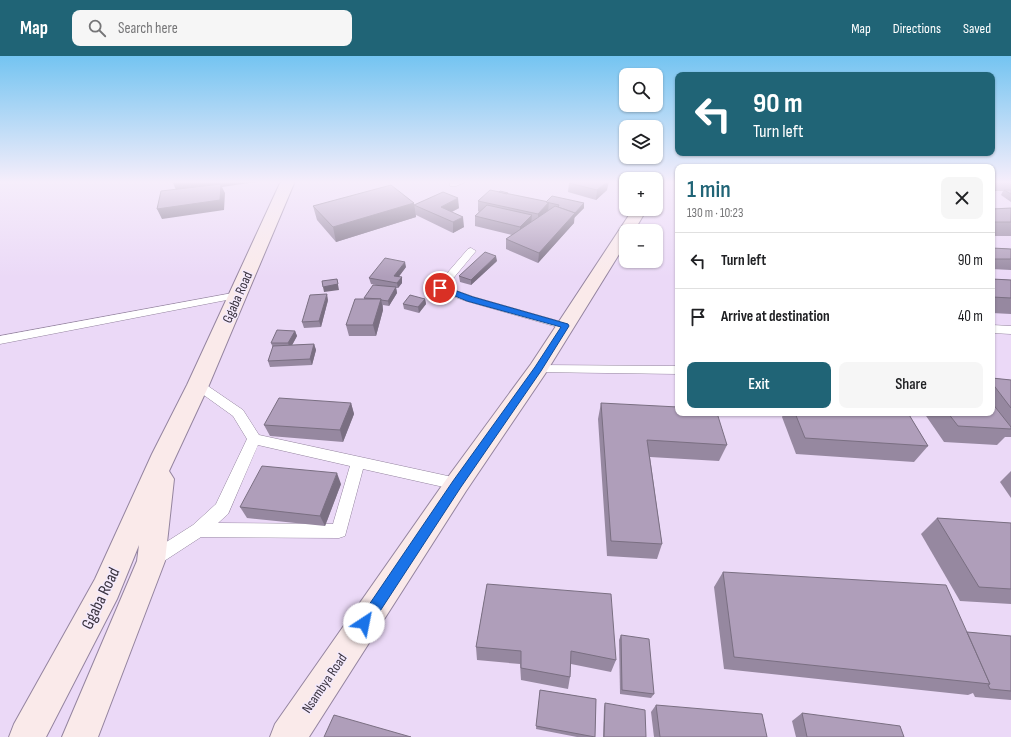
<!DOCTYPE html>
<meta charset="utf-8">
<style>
:root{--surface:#fff;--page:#f6f6f6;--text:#202124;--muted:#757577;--line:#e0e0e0;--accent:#206476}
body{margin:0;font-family:"Sofia Sans Condensed",sans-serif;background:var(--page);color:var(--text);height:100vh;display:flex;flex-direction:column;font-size:15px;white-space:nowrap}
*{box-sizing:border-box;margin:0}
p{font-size:13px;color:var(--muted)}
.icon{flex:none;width:22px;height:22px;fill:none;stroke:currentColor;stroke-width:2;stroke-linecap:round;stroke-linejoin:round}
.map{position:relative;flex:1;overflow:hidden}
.details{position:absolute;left:675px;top:108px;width:320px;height:252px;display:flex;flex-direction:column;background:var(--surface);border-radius:8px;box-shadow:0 1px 3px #0004}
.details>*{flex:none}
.guide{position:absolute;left:675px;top:16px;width:320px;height:84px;border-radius:8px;box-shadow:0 1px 3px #0004;background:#206476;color:#fff;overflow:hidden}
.buttons{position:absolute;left:619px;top:12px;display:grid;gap:8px}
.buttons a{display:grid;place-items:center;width:44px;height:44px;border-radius:8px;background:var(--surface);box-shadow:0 1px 3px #0004;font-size:20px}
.pin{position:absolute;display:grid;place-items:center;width:34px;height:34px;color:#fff;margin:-17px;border:2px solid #fff;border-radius:50%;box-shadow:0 1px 4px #0007}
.me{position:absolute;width:44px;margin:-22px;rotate:34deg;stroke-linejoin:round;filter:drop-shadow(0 0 3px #0008)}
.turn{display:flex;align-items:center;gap:14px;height:84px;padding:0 12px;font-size:18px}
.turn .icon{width:52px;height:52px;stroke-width:2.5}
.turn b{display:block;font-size:28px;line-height:34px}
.round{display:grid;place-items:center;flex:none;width:42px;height:42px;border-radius:8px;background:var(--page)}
.summary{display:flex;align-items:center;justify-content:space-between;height:68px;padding:0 12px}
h1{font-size:24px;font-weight:600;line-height:30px;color:var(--accent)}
.cta{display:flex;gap:8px;margin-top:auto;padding:8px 12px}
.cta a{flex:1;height:46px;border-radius:8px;background:var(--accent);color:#fff;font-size:16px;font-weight:600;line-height:46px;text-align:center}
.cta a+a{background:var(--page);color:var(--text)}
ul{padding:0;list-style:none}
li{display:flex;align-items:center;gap:12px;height:56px;padding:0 12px;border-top:1px solid var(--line)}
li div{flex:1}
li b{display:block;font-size:15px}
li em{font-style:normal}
header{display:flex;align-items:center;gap:24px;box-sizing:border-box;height:56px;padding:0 20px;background:var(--accent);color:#fff}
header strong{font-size:19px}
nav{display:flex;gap:22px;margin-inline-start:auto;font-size:14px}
.search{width:280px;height:36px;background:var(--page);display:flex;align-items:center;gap:10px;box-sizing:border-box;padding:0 14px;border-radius:8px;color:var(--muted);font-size:15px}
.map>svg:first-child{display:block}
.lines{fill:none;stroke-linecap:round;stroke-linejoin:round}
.lane-casing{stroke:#94849f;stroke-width:1}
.secondary-casing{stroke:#94849f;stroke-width:2}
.lane{fill:#fff;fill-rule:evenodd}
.secondary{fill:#faeaea;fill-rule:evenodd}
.wall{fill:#9688a0}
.shaded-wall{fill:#7a6f82}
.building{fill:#af9eba;stroke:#7a6f82}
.route{fill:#1a73e8;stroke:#114b97}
.labels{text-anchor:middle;stroke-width:3;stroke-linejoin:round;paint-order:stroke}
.street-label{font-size:14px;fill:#39323e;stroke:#f4eafc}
.near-street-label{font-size:17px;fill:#39323e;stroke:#f4eafc}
</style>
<header>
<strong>Map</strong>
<div class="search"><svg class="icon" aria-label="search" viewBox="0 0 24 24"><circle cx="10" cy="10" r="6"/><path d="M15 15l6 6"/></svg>Search here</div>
<nav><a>Map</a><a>Directions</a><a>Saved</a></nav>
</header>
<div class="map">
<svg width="1011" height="681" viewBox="0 0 1011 681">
<rect width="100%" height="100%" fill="#ebd9f7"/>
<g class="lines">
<g class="lane-casing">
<g id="lane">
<polygon points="454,125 468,125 456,130 450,130 450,126"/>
<polygon points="471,192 476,195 446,231 474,241 569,268 571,270 569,272 561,272 466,245 436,234 435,232 436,230 468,193"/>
<polygon points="238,236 242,237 243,239 242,241 0,288 0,280"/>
<polygon points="992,269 1011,270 1011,278 992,277"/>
<polygon points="538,309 678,310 678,318 534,316 532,313 534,310"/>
<path d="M 198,325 L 202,326 L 243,354 L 259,379 L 457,422 L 462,424 L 465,428 L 462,432 L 457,434 L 363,413 L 345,480 L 339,482 L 201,481 L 158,509 L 152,512 L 146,509 L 144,504 L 146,499 L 193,469 L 216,448 L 247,383 L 233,360 L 194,332 L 192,329 L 194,326 ZM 258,389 L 350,410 L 333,468 L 218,467 L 228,458 Z"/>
</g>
</g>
<g class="secondary-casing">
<g id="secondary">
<polygon points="281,125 295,125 209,329 169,415 174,423 165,505 98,681 62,681 137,505 139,489 117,543 46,681 9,681 14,668 95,523 152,398 187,329"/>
<polygon points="656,125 664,125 661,130 656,131"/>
<polygon points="633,153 647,153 634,175 626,175 626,187 545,318 466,435 309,681 270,681 275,668 448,421 531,308"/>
</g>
</g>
<use href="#lane" class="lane"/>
<use href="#secondary" class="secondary"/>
</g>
<g class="wall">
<polygon points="992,125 1011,125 1011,146 1001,139 1003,135 992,135"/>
<polygon points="569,127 607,134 596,144 568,136"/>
<polygon points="499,136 508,137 508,138 546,146 584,147 584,152 574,162 574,167 538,207 506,193 506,183 512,179 475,170 475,160 479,156 478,155 478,145"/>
<polygon points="414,147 414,149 459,152 452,156 464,171 453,177 416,159 416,161 336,186 317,164 313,150"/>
<polygon points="1011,152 1011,180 992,180 992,153"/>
<polygon points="992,192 1011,193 1011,214 992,213"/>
<polygon points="497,205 471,229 460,226 459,220"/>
<polygon points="406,211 398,221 402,221 402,227 398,232 396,232 397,237 389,250 383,249 383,254 376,280 349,280 346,269 364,243 364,242 381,230 371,228 369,222"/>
<polygon points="992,223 1011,224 1011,258 992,257"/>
<polygon points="425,243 426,248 419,257 404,253 403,248"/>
<polygon points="328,244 321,271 304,272 302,266"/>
<polygon points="295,275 297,280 292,289 314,288 316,294 312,309 270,311 268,305 273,292 271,287"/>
<polygon points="992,322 1011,324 1011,381 1005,381 997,389 944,386 924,357 992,357"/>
<polygon points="351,347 354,358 343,386 270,380 264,369"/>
<polygon points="601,347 727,389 719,405 650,401 662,488 657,503 607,500 598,363"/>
<polygon points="784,357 908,357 928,390 914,406 796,398 782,361"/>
<polygon points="1011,415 1011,442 1000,426"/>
<polygon points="341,428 325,470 247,462 240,451"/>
<polygon points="937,462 1011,467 1011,548 960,545 921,478"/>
<polygon points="723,516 967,576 1011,580 1011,644 975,641 973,637 968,639 724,613 714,531"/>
<polygon points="487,528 616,604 611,616 571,608 570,621 568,633 521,624 520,608 477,604 476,591"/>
<polygon points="621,579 654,638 651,642 620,638 619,584"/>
<polygon points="540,634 596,643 595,681 577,681 536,673"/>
<polygon points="605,647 646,681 603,681 604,651"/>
<polygon points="656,649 767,681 654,681 651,656"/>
<polygon points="802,657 904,681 796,681 792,665"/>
</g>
<g class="shaded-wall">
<polygon points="172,125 263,125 222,131 225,137 224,154 162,163 157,153 177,136"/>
<polygon points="608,125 609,125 607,134 596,144 597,134"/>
<polygon points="458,142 459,152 441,161 441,151"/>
<polygon points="549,146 548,156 538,168 538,158"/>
<polygon points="414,147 416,161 336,186 333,171"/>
<polygon points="584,147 584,152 574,162 575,157"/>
<polygon points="575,157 574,167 538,207 539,197"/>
<polygon points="532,159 531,169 520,181 520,171"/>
<polygon points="463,161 464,171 453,177 453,166"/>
<polygon points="496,200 497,205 471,229 471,224"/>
<polygon points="405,206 406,211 395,226 394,220"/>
<polygon points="402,221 402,227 398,232 397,227"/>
<polygon points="337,223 339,234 324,236 323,231"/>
<polygon points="396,231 397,237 389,250 388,245"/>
<polygon points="327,238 328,244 321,271 319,265"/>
<polygon points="381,243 383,254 376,280 373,269"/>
<polygon points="425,243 426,248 419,257 418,251"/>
<polygon points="295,275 297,280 290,293 288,287"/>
<polygon points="314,288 316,294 312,309 310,303"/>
<polygon points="351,347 354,358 343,386 340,374"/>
<polygon points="337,417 341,428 325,470 320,460"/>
</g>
<g class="building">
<polygon points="571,125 608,125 597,134 569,127"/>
<polygon points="992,125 1011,125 1011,126"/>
<polygon points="221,128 220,144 157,153 161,135"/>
<polygon points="391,129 414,147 333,171 313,150"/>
<polygon points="490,134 549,146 538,158 478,145"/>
<polygon points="1004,134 1011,134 1011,138"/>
<polygon points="500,135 508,137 507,138 499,136"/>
<polygon points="443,136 458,142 441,151 463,161 453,166 414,149"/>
<polygon points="552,140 584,147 575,157 558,151 559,149 546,146"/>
<polygon points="487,149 532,159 520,171 475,160"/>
<polygon points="555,150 575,157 539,197 506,183"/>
<polygon points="1011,152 1011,166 992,166 992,153"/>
<polygon points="992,192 1011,193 1011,203 992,203"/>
<polygon points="485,196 496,200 471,224 459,220"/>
<polygon points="385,202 405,206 394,220 402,221 397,227 369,222"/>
<polygon points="337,223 338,228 323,231 322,225"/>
<polygon points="992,223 1011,224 1011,242 992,241"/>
<polygon points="373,229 396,231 388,245 381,244 381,243 364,242"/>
<polygon points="327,238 319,265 302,266 310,239"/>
<polygon points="410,239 425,243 418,251 403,248"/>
<polygon points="355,243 381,243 373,269 346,269"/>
<polygon points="277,274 295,275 288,287 271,287"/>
<polygon points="314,288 310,303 268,305 273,290"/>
<polygon points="992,322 1011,324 1011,352 992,327"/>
<polygon points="279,342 351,347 340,374 264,369"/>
<polygon points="601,347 678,351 678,357 717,357 727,389 647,384 662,488 611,485"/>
<polygon points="992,347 1011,371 1011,373 958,370 948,357 992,357"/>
<polygon points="795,357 908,357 928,390 805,382"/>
<polygon points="262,410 337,417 320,460 240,451"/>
<polygon points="937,462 1011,467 1011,533 979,531"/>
<polygon points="723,516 946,529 990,628 734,601"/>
<polygon points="487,528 611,538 616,604 571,595 570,621 521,612 521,595 476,591"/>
<polygon points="967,576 1011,580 1011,635 990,633 988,629 990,628"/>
<polygon points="621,579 649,583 654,638 622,634"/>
<polygon points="540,634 596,643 595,681 536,670"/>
<polygon points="605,647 645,654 646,681 604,681"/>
<polygon points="656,649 762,658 767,681 660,681"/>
<polygon points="802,657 900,670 904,681 807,681"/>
<polygon points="334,659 411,681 324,681"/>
</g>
<linearGradient id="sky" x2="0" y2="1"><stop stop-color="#74c4f1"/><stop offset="0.57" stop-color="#f6eefb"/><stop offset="1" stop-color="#f6eefb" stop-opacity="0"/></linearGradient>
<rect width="1011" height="221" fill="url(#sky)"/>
<polygon class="route" points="440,229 473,241 568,268 569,270 541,315 461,431 369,572 364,573 360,572 358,567 360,562 453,425 535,311 561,271 467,245 438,233 436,232"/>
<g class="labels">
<g class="street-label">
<text transform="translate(237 241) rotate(-66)" y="5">Ggaba Road</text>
<text transform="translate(324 627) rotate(-56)" y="5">Nsambya Road</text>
</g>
<g class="near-street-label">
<text transform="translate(100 542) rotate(-64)" y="6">Ggaba Road</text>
</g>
</g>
</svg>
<div class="buttons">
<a><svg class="icon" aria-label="search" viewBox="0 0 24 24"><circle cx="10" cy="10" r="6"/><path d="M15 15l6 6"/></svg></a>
<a><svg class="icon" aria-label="layers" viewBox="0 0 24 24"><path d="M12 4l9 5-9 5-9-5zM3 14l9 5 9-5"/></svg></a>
<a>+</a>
<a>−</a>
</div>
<div class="pin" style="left:440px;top:232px;background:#d93025"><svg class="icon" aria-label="arrive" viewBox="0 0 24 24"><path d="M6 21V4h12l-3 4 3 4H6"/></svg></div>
<svg class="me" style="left:364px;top:567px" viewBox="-20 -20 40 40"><circle r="19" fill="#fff"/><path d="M0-13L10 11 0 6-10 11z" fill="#1a73e8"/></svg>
<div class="guide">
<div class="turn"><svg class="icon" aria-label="left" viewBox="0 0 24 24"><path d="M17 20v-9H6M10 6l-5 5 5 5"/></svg><div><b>90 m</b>Turn left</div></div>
</div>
<section class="details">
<div class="summary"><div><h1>1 min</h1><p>130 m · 10:23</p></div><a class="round"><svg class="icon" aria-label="close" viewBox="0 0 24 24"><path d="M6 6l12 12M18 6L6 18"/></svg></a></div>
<ul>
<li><svg class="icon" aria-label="left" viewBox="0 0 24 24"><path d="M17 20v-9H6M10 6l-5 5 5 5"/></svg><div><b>Turn left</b></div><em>90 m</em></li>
<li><svg class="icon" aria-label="arrive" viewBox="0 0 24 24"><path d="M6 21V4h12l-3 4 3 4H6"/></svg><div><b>Arrive at destination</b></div><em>40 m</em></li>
</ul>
<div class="cta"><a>Exit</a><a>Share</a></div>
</section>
</div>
